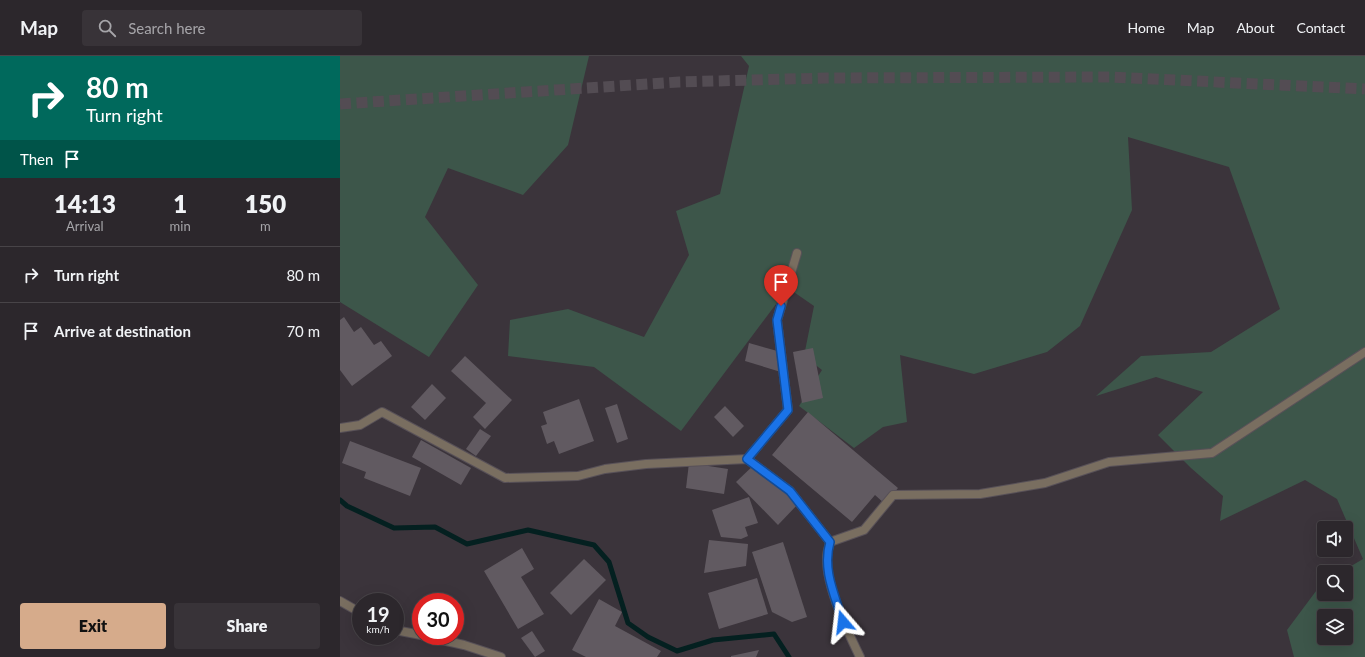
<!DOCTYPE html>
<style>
:root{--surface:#2c272c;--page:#383338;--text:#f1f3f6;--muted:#a6a5a9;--line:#484448;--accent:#d6ab8b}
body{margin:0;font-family:Lato,sans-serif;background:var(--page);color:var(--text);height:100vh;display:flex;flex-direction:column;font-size:15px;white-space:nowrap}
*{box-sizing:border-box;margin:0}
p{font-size:13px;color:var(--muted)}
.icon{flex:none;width:22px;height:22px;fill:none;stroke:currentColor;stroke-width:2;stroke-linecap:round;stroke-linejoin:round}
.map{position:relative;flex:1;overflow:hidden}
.sheet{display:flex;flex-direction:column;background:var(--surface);width:340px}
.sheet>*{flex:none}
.banner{background:#00695c;color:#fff;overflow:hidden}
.buttons{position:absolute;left:977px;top:465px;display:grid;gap:8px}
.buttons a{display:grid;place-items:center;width:36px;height:36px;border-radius:4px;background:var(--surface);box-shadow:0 4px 16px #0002,0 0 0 1px var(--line);font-size:20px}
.speed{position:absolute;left:12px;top:537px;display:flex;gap:8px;font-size:20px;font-weight:700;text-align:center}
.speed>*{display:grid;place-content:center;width:52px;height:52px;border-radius:50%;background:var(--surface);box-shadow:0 4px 16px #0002,0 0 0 1px var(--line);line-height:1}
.speed small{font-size:10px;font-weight:400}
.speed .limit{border:6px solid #d22;background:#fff;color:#111}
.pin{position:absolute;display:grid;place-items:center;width:34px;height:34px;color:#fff;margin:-41px -17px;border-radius:50% 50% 50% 0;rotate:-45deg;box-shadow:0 0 4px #0007}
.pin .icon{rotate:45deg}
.me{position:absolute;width:44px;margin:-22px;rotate:343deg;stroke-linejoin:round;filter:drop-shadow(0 0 3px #0008)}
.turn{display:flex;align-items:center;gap:14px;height:84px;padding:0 20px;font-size:18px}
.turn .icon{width:52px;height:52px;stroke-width:2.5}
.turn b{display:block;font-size:28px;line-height:34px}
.then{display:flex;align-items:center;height:38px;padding:0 20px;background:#0003;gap:8px;font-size:15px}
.eta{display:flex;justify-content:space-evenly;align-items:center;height:68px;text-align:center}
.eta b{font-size:24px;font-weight:800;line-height:28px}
.primary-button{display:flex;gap:8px;margin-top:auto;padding:8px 20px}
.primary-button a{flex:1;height:46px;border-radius:4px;background:var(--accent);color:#111;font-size:16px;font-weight:800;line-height:46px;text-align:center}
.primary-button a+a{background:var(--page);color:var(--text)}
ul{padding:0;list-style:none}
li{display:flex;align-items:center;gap:12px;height:56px;padding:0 20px;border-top:1px solid var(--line)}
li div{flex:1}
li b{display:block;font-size:15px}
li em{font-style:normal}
header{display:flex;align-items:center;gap:24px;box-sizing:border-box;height:56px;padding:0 20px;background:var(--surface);border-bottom:1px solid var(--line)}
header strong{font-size:19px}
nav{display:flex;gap:22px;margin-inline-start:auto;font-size:14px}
.search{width:280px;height:36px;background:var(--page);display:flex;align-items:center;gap:10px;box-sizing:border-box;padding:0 14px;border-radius:4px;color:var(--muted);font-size:15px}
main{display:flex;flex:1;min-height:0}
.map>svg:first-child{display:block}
.green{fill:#3d564a;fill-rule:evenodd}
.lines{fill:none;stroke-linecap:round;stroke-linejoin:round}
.stream{stroke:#042020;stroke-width:5}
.building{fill:#615a61}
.trunk-tunnel{stroke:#534c53;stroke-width:11;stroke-dasharray:11 5.5;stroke-linecap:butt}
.minor-casing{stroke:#585158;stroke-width:10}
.tertiary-casing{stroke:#585158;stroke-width:10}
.minor{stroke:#796e60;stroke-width:8}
.tertiary{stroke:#796e60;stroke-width:8}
.route-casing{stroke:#114b97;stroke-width:10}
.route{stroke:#1a73e8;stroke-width:7}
</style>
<header>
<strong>Map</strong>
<div class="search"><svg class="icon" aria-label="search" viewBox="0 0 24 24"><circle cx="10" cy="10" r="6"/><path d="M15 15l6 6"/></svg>Search here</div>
<nav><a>Home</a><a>Map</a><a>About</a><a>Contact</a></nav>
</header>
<main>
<section class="sheet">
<div class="banner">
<div class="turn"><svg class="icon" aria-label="right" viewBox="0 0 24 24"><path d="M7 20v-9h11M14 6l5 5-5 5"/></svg><div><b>80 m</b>Turn right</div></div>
<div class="then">Then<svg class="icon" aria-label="arrive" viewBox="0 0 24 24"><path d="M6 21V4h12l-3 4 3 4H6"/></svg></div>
</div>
<div class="eta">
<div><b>14:13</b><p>Arrival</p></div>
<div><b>1</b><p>min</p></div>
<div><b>150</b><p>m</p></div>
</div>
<ul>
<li><svg class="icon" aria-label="right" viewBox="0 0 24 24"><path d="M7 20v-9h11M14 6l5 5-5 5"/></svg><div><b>Turn right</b></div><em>80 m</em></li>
<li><svg class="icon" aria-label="arrive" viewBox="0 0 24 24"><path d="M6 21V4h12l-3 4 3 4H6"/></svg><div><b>Arrive at destination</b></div><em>70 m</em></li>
</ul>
<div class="primary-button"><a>Exit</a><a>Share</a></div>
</section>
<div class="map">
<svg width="1025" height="601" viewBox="0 0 1025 601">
<rect width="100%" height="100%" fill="#3b343b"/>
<g class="green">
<polygon points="0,0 249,0 228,89 183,139 108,112 85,161 138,229 89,301 0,246"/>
<path d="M 401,0 L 1025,0 L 1025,601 L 954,601 L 947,574 L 982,527 L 984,526 L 984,538 L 1006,538 L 1006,516 L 1001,516 L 1023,503 L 997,443 L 965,424 L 880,465 L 883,440 L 851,412 L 818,379 L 863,336 L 816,321 L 756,340 L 801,300 L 871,296 L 940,253 L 889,111 L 788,81 L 792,154 L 740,270 L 707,296 L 634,318 L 560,299 L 567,366 L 543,371 L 514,392 L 459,350 L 482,314 L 464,300 L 474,250 L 448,232 L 341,375 L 254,311 L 168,300 L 170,264 L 228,253 L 304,281 L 349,199 L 336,155 L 380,138 L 409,10 ZM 984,560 L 1006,560 L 1006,582 L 984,582 Z"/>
</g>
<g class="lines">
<polyline class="stream" points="0,444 7,450 54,472 95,471 127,488 188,474 254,489 269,506 288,567 308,581 337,595 373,584 434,578 449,601"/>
</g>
<g class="building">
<polygon points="4,261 14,276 21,271 34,289 41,285 52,300 12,330 0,314 0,264"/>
<polygon points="409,287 441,296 444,317 405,305"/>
<polygon points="473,292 483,342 462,347 453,296"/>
<polygon points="125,300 172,344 145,373 133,361 146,347 111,315"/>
<polygon points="92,328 106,342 85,364 71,351"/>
<polygon points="239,343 254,385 219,398 214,385 207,388 201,370 207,368 203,356"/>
<polygon points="277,348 288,383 277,387 265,352"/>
<polygon points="385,350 404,370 393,381 374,361"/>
<polygon points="468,356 558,432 545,448 535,439 512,466 432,399"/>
<polygon points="140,373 151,380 136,400 126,393"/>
<polygon points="81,384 131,412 121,429 72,401"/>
<polygon points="10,385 81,412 70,440 24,422 26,416 2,407"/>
<polygon points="418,405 459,447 438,469 396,426"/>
<polygon points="349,407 388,413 384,438 346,432"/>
<polygon points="409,441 418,467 405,471 408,480 401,483 381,481 372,454"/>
<polygon points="369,484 408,488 406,510 364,517"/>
<polygon points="443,486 467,561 452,566 432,556 412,496"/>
<polygon points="182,492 194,513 181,521 204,558 178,573 144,515"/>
<polygon points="244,503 266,524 231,559 210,537"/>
<polygon points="417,522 428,558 379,573 368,537"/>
<polygon points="259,543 282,556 275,570 321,595 317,601 246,601 232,594"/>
<polygon points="192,575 205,595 195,601 181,582"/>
<polygon points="419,594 416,601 391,601 391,600"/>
</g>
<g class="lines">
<polyline class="trunk-tunnel" points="0,48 339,26 486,22 770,21 1025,33"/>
<g class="minor-casing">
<g id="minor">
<polyline points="0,372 20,369 42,356 165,422 238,420 265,413 306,408 407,403 450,435 490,486"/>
<polyline points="407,403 448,354 437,264 457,197"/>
<polyline points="490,486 524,474 553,439 640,438 705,427 769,406 872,397 1025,296"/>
<path d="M 490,486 C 489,491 487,496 487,501 C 486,531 507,574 520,601"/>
</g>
</g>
<g class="tertiary-casing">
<g id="tertiary">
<polyline points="0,545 21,557"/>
<polyline points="55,574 81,579"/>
<polyline points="84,580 124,589 161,601"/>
</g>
</g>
<use href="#minor" class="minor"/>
<use href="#tertiary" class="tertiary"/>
</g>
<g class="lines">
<g class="route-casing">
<path id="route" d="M 441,250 L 437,264 L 448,354 L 407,403 L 450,435 L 490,486 C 482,514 495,539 503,566"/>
</g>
<use href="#route" class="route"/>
</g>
</svg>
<div class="buttons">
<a><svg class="icon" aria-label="sound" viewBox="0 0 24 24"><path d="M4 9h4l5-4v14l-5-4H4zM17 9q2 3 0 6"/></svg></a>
<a><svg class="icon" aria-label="search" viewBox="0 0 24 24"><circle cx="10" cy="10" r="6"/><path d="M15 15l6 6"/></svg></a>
<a><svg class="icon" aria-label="layers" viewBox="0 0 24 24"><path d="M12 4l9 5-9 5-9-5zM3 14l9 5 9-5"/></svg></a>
</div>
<div class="speed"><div>19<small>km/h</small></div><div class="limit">30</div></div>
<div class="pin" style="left:441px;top:250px;background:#d93025"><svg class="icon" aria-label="arrive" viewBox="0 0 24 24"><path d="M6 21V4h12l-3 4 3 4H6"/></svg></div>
<svg class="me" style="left:503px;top:566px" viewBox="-20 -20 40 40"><path d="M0-17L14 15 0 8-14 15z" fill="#1a73e8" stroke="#fff" stroke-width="4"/></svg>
</div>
</main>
